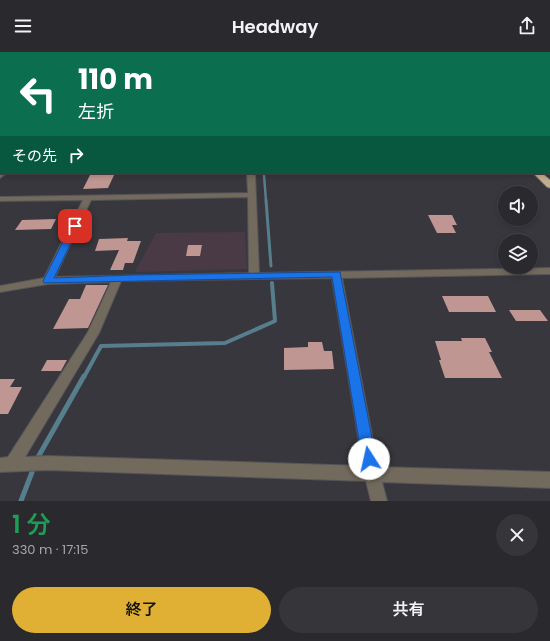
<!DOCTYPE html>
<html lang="ja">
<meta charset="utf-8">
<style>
:root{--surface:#2a292e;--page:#36353a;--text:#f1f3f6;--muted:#a5a6aa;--line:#46454a;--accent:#e0b034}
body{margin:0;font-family:Poppins,"Noto Sans JP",sans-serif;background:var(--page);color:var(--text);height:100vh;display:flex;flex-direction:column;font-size:15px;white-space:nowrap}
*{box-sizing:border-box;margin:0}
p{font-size:13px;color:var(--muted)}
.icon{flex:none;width:22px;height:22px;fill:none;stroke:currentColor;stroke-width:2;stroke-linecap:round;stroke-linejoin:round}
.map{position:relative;height:449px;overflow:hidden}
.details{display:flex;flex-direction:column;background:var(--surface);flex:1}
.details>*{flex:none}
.guide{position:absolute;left:0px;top:0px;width:550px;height:122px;box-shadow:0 2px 6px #0003,0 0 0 1px var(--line);background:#0b6e4f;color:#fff;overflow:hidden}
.buttons{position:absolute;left:498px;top:134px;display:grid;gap:8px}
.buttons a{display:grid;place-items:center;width:40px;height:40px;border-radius:50%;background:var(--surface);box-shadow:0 2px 6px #0003,0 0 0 1px var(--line);font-size:20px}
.pin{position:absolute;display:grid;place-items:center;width:34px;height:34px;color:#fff;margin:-17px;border-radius:8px;box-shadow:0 2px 6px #0006}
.me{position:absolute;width:44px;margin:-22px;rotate:350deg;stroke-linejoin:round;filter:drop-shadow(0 0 3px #0008)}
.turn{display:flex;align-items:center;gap:14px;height:84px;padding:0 12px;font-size:18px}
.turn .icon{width:52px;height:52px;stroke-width:2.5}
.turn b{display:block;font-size:28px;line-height:34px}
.then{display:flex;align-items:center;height:38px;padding:0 12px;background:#0003;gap:8px;font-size:15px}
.round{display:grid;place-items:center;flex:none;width:42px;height:42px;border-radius:21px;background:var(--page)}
.overview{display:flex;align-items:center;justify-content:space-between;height:68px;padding:0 12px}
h1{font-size:24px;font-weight:600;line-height:30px;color:#1e9e55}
.action{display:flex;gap:8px;margin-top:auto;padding:8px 12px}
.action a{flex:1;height:46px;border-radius:24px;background:var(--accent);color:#111;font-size:16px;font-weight:600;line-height:46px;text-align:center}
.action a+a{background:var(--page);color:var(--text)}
header{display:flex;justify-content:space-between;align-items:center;height:52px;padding:0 12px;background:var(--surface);font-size:18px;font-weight:600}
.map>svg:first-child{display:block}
.commercial{fill:#4a3a46}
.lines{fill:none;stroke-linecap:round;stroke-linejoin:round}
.stream-far4{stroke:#567e8d;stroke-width:1.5}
.stream-far3{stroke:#567e8d;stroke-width:2.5}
.stream-far2{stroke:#567e8d;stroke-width:3}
.stream-far1{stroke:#567e8d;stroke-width:4}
.stream{stroke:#567e8d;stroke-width:5}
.building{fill:#bf9691}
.minor-casing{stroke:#555459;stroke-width:2}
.highway-casing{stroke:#555459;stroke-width:2}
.minor{fill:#726a5d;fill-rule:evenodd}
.highway{fill:#c1ae8d;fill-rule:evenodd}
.route{fill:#1a73e8;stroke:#114b97}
</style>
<header><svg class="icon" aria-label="menu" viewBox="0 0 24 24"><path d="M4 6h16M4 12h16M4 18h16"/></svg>Headway<svg class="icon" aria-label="share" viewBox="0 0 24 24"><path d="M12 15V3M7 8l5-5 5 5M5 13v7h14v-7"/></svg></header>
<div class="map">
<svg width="550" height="449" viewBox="0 0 550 449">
<rect width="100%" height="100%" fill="#38373d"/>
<polygon class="commercial" points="245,180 247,217 135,220 156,181"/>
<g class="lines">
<polyline class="stream-far4" points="10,1 12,0"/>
<polyline class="stream-far3" points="264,123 266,149"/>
<polyline class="stream-far2" points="266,148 271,214"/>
<polyline class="stream-far1" points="84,325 101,294 225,291 275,269 272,231"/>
<g class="stream">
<polyline points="37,407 84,324"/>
<polyline points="21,449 34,415"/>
</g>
</g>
<g class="building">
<polygon points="91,121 115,121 108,136 83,137"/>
<polygon points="428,163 452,163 457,173 452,173 456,181 437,181"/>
<polygon points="56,167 51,177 15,178 22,168"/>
<polygon points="128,186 127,189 141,189 133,211 125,211 123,218 110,218 119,198 95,199 99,187"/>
<polygon points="188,193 202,193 200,204 186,204"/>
<polygon points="86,233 108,233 88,276 53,277 69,247 80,247"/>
<polygon points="442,244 488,244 496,260 449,260"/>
<polygon points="509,258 540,258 548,269 516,269"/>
<polygon points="461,286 485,286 492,300 489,300 502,326 445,326 439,308 441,308 435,289 462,289"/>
<polygon points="308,290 322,290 324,299 332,299 334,317 284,318 284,296 308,295"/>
<polygon points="47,308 67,308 61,319 41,319"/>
<polygon points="0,327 15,327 10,335 22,335 8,362 0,362"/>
</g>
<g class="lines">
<g class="minor-casing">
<g id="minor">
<polygon points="1,0 6,0 1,2"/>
<rect x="255" y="0" width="4" height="1"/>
<polygon points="451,0 456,0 457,1 452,1"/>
<rect x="549" y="5" width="1" height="2"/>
<rect x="0" y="12" width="1" height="2"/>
<rect x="549" y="40" width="1" height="4"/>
<rect x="0" y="74" width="1" height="4"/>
<rect x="549" y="92" width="1" height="4"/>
<rect x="0" y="101" width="1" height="4"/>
<polygon points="0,119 1,121 7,121 0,126"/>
<path d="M 247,121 L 255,121 L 259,221 L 550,216 L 550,222 L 342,226 L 378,415 L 550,420 L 550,436 L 382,430 L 387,449 L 371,449 L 366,429 L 48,418 L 0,420 L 0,406 L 8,405 L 88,280 L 111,230 L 48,232 L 0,240 L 0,234 L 44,226 L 83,148 L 0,149 L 0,145 L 248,141 ZM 248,145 L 249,221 L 55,225 L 91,148 ZM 332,226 L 363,414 L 48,404 L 25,405 L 99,281 L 121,229 Z"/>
</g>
</g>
<g class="highway-casing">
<g id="highway">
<rect x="407" y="0" width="5" height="1"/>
<polygon points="533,121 542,121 550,128 550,136 547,135"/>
</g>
</g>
<use href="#minor" class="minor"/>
<use href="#highway" class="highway"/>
</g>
<polygon class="route" points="75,171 79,174 54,226 133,223 340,220 376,407 374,411 369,413 364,411 362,407 332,225 44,231 43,229 71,174"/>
</svg>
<div class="buttons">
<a><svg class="icon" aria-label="sound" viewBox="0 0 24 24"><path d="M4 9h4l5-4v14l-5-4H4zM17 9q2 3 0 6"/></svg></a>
<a><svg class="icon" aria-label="layers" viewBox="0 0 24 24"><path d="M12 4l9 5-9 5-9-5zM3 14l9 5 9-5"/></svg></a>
</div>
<div class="pin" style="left:75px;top:174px;background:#d93025"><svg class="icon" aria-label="arrive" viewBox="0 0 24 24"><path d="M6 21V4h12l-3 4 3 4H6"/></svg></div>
<svg class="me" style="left:369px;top:407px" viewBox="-20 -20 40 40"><circle r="19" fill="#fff"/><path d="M0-13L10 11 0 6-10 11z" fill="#1a73e8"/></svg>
<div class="guide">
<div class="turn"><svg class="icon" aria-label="left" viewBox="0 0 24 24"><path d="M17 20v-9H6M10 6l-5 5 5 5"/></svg><div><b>110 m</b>左折</div></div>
<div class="then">その先<svg class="icon" aria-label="right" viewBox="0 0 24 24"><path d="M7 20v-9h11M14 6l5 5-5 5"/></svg></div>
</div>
</div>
<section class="details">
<div class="overview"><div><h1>1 分</h1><p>330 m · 17:15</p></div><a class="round"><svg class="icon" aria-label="close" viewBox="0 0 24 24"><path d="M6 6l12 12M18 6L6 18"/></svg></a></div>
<div class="action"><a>終了</a><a>共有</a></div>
</section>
